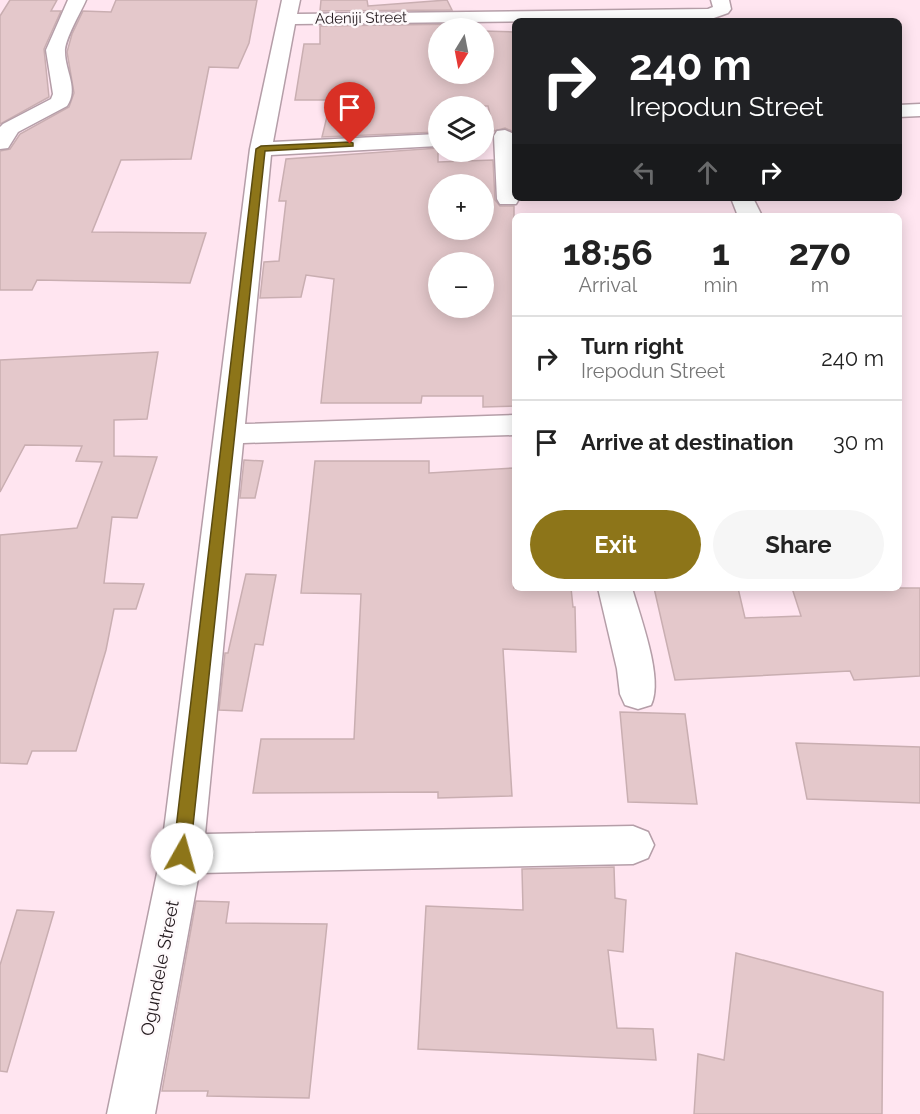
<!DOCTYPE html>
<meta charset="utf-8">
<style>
:root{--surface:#fff;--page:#f6f6f6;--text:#222;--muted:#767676;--line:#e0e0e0;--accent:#8d7519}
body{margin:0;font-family:Raleway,sans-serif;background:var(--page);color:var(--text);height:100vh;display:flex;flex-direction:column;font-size:22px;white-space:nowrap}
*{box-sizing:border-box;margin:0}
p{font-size:20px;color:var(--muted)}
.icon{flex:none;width:33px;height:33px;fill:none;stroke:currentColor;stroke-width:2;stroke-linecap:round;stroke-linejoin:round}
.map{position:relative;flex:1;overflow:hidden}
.side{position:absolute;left:512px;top:213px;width:390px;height:378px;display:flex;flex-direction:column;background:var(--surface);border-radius:9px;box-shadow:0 3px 15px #0003}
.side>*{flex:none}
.guide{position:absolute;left:512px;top:18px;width:390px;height:183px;border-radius:9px;box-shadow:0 3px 15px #0003;background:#202124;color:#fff;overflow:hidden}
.needle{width:39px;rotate:190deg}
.buttons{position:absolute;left:428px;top:18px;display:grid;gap:12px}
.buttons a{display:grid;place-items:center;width:66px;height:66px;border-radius:50%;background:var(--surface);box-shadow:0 3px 15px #0003;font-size:30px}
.pin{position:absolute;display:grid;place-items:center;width:51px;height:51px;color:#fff;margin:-62px -26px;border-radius:50% 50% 50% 0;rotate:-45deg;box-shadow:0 0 6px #0007}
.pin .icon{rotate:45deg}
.me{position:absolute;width:66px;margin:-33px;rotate:7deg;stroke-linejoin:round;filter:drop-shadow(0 0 4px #0008)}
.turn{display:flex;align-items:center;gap:21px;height:126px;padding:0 18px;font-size:27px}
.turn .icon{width:78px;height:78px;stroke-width:2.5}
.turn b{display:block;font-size:42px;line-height:51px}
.lanes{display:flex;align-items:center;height:57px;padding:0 18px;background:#0003;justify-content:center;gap:30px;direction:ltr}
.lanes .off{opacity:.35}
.eta{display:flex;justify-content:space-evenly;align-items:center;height:102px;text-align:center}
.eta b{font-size:36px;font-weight:700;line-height:42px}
.cta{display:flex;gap:12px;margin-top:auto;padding:12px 18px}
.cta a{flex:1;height:69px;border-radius:36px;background:var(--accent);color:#fff;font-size:24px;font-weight:700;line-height:69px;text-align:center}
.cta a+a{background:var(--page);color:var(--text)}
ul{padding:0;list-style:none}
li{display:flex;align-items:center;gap:18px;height:84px;padding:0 18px;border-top:2px solid var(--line)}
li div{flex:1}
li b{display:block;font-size:22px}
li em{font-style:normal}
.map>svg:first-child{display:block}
.building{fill:#e4c8cb;stroke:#c9aeb1;stroke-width:1.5;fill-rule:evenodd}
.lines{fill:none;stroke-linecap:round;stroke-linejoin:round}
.minor-casing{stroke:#b59ea8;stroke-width:3}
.minor{fill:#fff;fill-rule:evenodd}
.route{fill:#8d7519;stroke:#5c4c10;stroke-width:1.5}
.labels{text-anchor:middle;stroke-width:5;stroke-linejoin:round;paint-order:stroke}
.far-street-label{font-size:15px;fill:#241b1f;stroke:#fef9fb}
.street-label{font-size:18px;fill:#241b1f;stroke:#fef9fb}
</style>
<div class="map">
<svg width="920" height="1114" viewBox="0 0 920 1114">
<rect width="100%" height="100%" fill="#ffe5f0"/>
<g class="building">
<polygon points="10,0 57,0 51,11 61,11 44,49 49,97 0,124 0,16"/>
<polygon points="116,0 257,0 249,43 238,68 209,67 191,159 121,160 92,232 206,233 190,283 37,280 32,290 0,290 0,151 10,149 20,134 69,107 74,93 67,52 72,34 83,11 111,12"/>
<polygon points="321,0 367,0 368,6 447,0 452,10 320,11"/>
<polygon points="465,24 465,28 438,28 438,74 483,74 483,31 514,32 514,132 505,128 494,131 488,106 438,106 438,132 322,137 331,100 295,100 304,44 320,44 320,26"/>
<path d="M 438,148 L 438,162 L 493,160 L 495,200 L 500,206 L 514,206 L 514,406 L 483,407 L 483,396 L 422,396 L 421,403 L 321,403 L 334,279 L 306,275 L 301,297 L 260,298 L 264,262 L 279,261 L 286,201 L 279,201 L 286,159 ZM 438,184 L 483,184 L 483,230 L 438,230 ZM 438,262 L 483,262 L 483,308 L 438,308 Z"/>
<polygon points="158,352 147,419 114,420 114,456 157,457 137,518 112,517 104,583 144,584 136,609 114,609 106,650 76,751 32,751 27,764 0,763 0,535 77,528 102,462 76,461 82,446 25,445 0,492 0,360"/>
<polygon points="244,460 263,461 255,498 240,498"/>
<polygon points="315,461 429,461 429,473 514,468 514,588 571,588 573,607 575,607 576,652 503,649 512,796 438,798 438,792 253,793 261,739 354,739 361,594 301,593"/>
<polygon points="246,574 276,575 263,645 255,644 242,711 219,710 225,653 228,653"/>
<polygon points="654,588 738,588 745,618 801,616 792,588 920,588 920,676 854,680 850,671 675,680"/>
<polygon points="620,712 685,714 697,804 628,802"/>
<polygon points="796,743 920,747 920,803 807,799"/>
<polygon points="614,867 615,898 626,900 623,952 608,950 617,1028 653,1029 656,1060 418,1049 426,906 523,910 522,869"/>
<polygon points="196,901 229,902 226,923 327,924 309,1098 207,1096 208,1091 162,1091"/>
<polygon points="17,910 54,912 7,1072 0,1071 0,965"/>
<polygon points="736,953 883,992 882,1114 694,1114 698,1054 724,1060"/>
</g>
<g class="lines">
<g class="minor-casing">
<g id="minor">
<path d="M 68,0 L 86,0 C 81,12 64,40 65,52 C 65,71 79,89 67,106 L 18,132 L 8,148 L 0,149 L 0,127 L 3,124 L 51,99 L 53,94 L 46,50 Z"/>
<polygon points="282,0 300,0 297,14 708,9 713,7 711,0 729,0 731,9 728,13 711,19 295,24 273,142 438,134 438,146 271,155 245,424 514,415 514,435 243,443 205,834 633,826 648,832 654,845 648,858 633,864 199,873 155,1114 107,1114 161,854 250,149"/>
<polygon points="920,104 920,116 898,117 898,105"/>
<polygon points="505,130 514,134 514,198 519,199 516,204 500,204 497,199 494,136 497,131"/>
<polygon points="731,198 753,198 762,216 738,216"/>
<path d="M 598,588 L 632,588 C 640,617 664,679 651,705 L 638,709 L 625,705 L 620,694 L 617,669 Z"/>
</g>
</g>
<use href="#minor" class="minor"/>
</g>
<polygon class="route" points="350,142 353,143 353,146 265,151 190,854 188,859 182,862 176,859 173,854 256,149 261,146"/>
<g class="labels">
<g class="far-street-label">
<text transform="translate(361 18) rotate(-1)" y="5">Adeniji Street</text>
</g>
<g class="street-label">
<text transform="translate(160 968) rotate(-79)" y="6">Ogundele Street</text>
</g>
</g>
</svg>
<div class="buttons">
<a><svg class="needle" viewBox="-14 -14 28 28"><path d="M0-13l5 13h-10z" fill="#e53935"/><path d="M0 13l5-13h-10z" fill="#767676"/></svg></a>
<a><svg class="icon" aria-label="layers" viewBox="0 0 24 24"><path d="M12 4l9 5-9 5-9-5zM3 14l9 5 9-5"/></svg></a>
<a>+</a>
<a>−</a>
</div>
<div class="pin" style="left:350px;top:144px;background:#d93025"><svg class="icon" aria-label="arrive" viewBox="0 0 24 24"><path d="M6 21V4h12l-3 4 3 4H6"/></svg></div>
<svg class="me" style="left:182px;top:854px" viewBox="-20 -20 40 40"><circle r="19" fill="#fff"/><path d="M0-13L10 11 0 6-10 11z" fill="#8d7519"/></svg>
<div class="guide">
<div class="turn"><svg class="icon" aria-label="right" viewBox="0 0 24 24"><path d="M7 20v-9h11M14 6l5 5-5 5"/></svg><div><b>240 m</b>Irepodun Street</div></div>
<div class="lanes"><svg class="icon off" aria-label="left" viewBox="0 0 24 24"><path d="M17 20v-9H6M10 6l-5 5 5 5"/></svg><svg class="icon off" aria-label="ahead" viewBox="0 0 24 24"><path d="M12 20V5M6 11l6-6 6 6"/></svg><svg class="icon" aria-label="right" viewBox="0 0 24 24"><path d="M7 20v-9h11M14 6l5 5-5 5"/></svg></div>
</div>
<section class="side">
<div class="eta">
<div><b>18:56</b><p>Arrival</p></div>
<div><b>1</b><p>min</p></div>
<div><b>270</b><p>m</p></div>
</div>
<ul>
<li><svg class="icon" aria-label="right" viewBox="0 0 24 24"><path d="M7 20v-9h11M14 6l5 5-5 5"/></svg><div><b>Turn right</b><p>Irepodun Street</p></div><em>240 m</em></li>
<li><svg class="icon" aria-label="arrive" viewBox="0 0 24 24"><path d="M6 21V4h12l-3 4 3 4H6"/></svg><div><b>Arrive at destination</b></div><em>30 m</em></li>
</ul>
<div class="cta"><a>Exit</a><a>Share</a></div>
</section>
</div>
